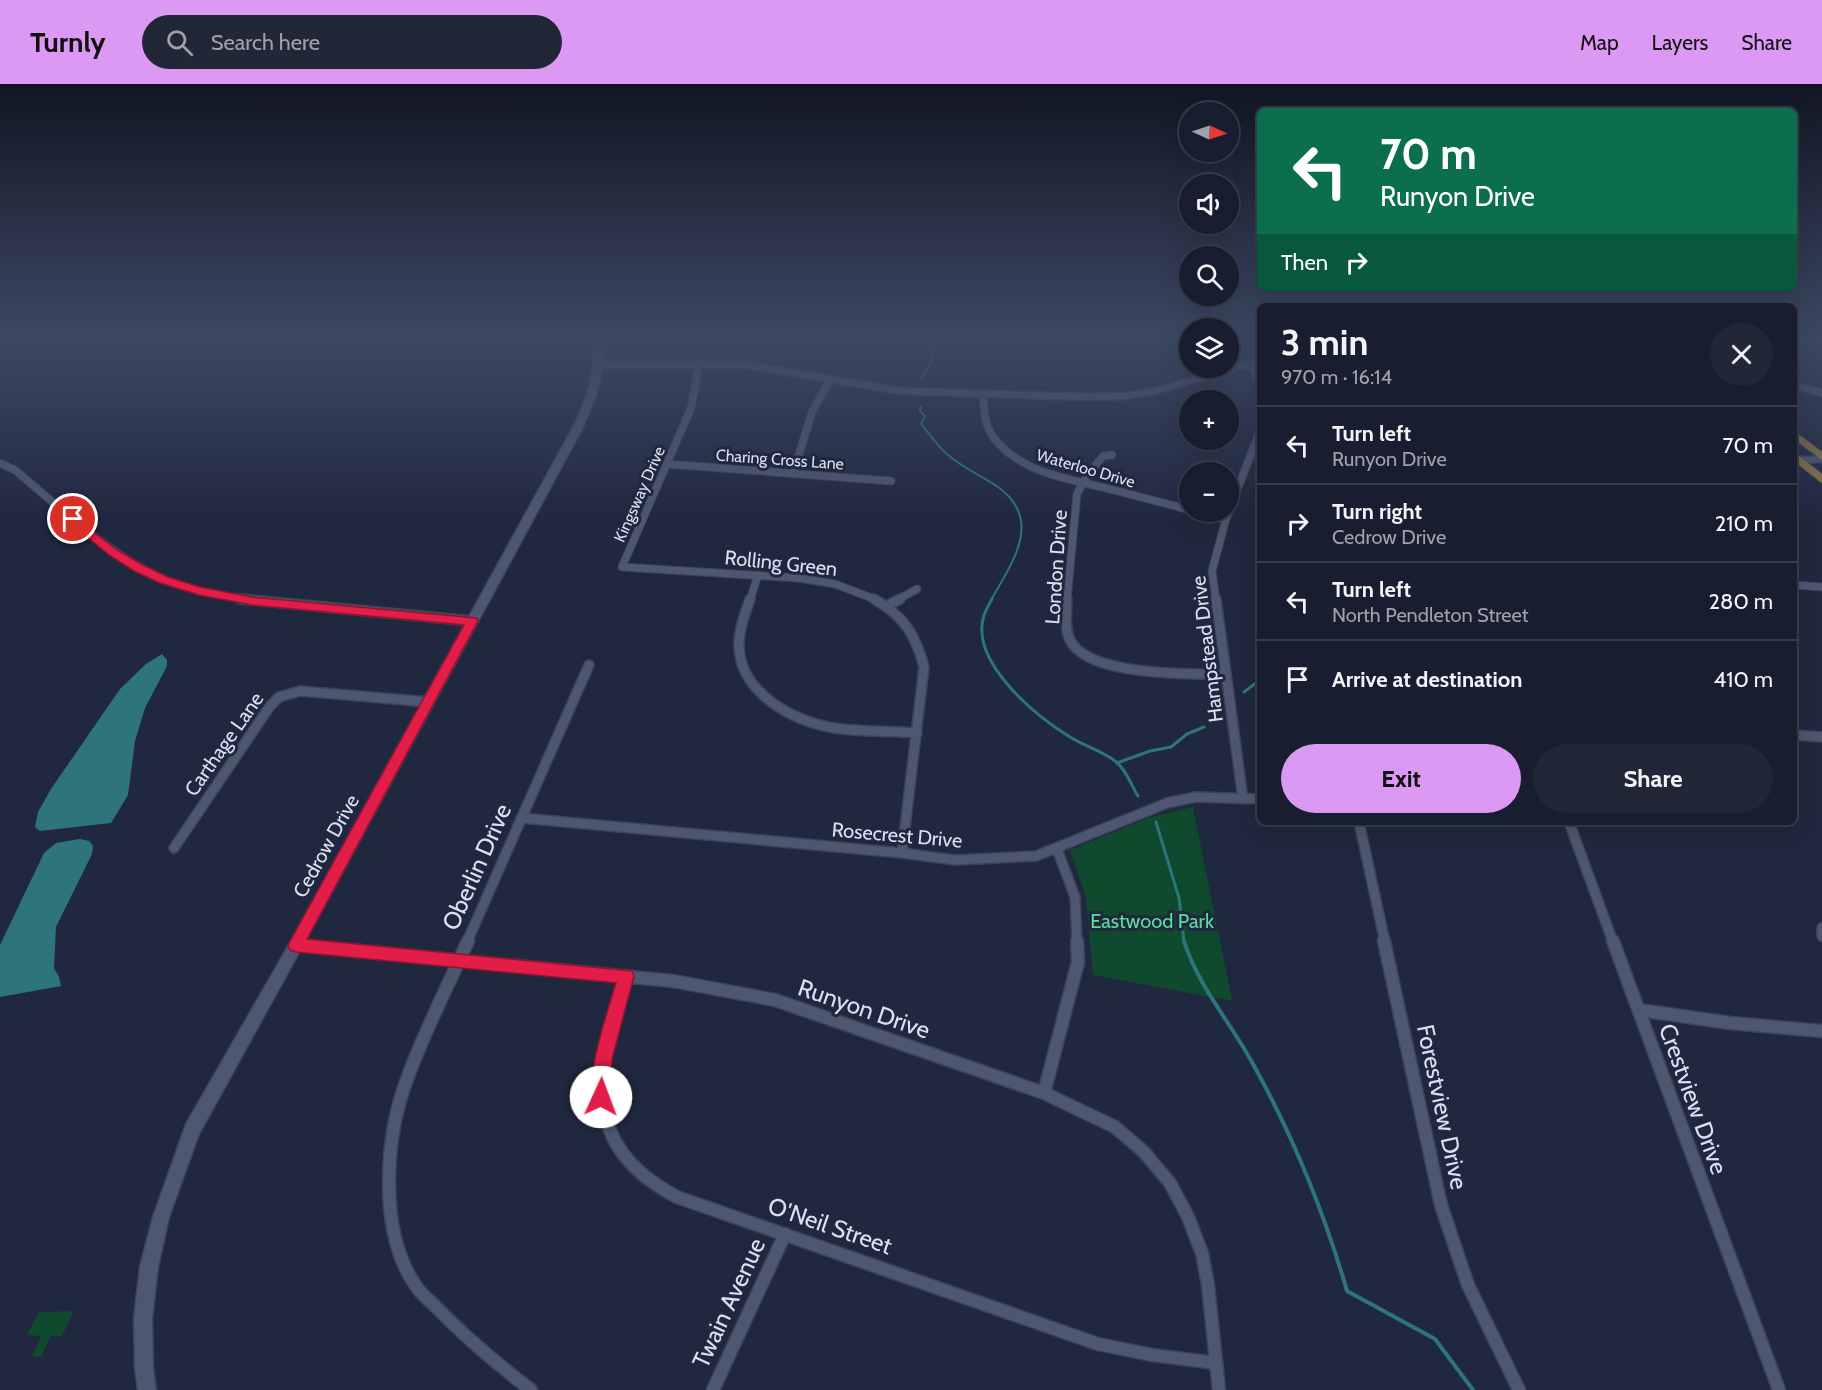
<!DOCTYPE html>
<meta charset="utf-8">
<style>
:root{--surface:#181e2f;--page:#212737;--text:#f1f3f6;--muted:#9fa2aa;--line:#363c4b;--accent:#dc99f4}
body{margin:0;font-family:Cabin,sans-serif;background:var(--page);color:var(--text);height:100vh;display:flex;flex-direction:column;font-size:22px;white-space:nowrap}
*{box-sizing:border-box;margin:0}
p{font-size:20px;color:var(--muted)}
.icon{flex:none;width:33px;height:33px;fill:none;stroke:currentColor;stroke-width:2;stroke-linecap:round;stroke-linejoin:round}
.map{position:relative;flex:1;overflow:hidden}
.drawer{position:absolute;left:1257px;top:219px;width:540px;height:522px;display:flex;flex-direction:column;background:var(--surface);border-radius:9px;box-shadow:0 6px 24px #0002,0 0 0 2px var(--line)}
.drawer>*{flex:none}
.hud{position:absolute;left:1257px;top:24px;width:540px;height:183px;border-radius:9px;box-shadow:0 6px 24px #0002,0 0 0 2px var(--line);background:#0b6e4f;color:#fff;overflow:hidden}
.needle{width:39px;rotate:93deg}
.tools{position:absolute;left:1179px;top:18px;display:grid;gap:12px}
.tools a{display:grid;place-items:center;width:60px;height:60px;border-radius:50%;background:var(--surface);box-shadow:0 6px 24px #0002,0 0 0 2px var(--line);font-size:30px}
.pin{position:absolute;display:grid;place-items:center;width:51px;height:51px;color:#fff;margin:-26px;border:3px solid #fff;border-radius:50%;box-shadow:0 2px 6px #0007}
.me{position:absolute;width:66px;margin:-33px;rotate:2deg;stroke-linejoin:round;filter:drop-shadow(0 0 4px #0008)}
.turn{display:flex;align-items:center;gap:21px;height:126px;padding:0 24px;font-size:27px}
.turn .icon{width:78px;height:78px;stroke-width:2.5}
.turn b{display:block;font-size:42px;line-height:51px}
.then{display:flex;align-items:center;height:57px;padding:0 24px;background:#0003;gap:12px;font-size:22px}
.round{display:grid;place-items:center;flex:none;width:63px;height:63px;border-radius:32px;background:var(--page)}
.summary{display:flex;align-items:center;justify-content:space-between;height:102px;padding:0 24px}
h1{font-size:36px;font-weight:700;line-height:45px}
.button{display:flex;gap:12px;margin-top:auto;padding:12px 24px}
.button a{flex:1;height:69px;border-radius:36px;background:var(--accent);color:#111;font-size:24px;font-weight:700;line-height:69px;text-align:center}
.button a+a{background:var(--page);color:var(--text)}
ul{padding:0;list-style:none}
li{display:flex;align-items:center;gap:18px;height:78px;padding:0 24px;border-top:2px solid var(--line)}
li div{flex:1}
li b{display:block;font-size:22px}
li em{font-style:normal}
header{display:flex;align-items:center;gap:36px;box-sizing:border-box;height:84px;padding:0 30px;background:var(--accent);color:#111}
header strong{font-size:28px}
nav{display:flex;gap:33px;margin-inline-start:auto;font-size:21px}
.search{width:420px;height:54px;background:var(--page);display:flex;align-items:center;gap:15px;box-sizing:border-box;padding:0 21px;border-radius:33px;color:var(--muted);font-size:22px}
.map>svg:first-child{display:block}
.green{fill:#0f492e}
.water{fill:#2e747c}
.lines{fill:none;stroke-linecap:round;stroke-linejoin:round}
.stream-far2{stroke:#2e747c;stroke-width:2}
.stream-far1{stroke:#2e747c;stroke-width:3}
.stream{stroke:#2e747c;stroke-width:4}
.street-far2-casing{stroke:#3c4255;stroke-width:9}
.street-far1-casing{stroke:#3c4255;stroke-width:12}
.street-casing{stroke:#3c4255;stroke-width:15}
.secondary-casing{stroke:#3c4255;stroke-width:3}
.primary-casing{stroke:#3c4255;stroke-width:2}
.street-far2{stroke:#4e5771;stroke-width:7}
.street-far1{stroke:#4e5771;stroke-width:9}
.street{stroke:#4e5771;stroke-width:12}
.secondary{fill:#4e5771;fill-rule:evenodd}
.primary{fill:#8d7741;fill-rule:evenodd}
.route{fill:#e11d48;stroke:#92132f;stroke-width:1.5}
.labels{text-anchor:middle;stroke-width:6;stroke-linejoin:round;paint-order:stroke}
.far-street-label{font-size:16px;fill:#dae0ef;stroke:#20283f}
.street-label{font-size:20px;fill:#dae0ef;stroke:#20283f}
.park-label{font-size:20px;fill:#5edc9b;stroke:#20283f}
.near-street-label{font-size:24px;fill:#dae0ef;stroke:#20283f}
</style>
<header>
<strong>Turnly</strong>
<div class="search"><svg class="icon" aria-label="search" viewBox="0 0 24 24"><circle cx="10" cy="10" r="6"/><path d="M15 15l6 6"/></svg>Search here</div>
<nav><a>Map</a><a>Layers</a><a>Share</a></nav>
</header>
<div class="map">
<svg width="1822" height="1306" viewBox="0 0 1822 1306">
<rect width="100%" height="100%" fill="#20283f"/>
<g class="green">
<polygon points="1193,723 1232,917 1093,891 1086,813 1070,766 1151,733"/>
<polygon points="74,1227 62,1252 51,1252 41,1273 32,1272 41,1252 27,1251 39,1228"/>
</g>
<g class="water">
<polygon points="162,570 167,576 167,582 145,624 135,657 128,711 111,739 40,747 35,743 38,728 51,705 120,605 146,580"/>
<polygon points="80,755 89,757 93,762 92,770 56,843 54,884 59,893 61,902 0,913 0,861 44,769 56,759"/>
</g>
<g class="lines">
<g class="stream-far2">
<polyline points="922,294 932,276 930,255"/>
<path d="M 921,322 L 920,327 L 925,332 L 921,340 C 930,350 937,362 948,371 C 963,384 982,392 998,403 C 1044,436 1012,479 991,516"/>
</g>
<g class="stream-far1">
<path d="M 992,515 C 989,520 986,526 984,531 C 969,578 1036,632 1070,653 C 1084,662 1102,667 1115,677 C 1126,685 1131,701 1138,712"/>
<polyline points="1244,608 1260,596"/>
<polyline points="1117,679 1150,667 1171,663 1187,650 1204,643"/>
<polyline points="1156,738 1179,814 1184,858"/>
</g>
<path class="stream" d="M 1184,857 C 1198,902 1231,939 1253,980 C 1293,1052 1324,1128 1347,1207 L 1435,1255 L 1473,1306"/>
<g class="street-far2-casing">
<g id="street-far2">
<polyline points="699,280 691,324 622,483 798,494 835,500 877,516"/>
<polyline points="1250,280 1260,300"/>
<polyline points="1794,301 1822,309"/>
<path d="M 983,310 C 984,325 984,341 994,354 C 1021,389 1069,395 1110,405 C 1136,412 1163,419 1190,426"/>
<path d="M 0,379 L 15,386 C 62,425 107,470 163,495 C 189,507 220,511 248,516"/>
<polyline points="667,380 891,397"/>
<polyline points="793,390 812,328 831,295"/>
<polyline points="1196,428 1226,435"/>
<polyline points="1794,501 1822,503"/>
<polyline points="750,516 758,491"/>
<polyline points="897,516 917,505"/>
<polyline points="1067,516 1077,410 1085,395 1103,372 1112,371"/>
<polyline points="1216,516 1212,487 1226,435 1260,347"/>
</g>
</g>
<g class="street-far1-casing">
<g id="street-far1">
<polyline points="240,515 472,537"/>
<path d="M 750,515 C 745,530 738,547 739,564 C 742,610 793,637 834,644 C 862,648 890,647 917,649"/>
<path d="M 874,515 C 903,531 916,551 924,583 L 902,769"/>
<path d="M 1067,515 C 1067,527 1064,544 1070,556 C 1088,593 1190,589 1226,591"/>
<polyline points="1216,515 1243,715"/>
<polyline points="887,522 900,515"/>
<polyline points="1794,651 1822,653"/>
<polyline points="521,734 902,769 955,776 1036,772 1167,719 1196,713 1260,715"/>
<polyline points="1359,738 1385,858"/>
<polyline points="1569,738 1613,858"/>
<polyline points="174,764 270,622 279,613 300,607 429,618"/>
<polyline points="1057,765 1075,813 1077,858"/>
<polyline points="1822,844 1822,852"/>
<polyline points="467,858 589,581"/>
</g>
</g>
<g class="street-casing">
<g id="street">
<path d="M 468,857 C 448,902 424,948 407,995 C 385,1054 378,1148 416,1202 C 421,1210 429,1216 435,1222 C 465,1253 497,1280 531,1306"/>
<polyline points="1384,857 1441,1121 1468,1201 1519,1306"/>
<polyline points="1613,857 1779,1306"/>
<polyline points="296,861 673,897 775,916 1044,1009 1115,1043 1144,1068 1170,1099 1188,1133 1202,1169 1208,1201 1219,1306"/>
<path d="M 626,892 C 599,984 575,1059 677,1113 L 1098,1260 L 1152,1271 L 1216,1279"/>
<polyline points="1639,926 1730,939 1822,947"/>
<polyline points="1044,1009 1078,878 1077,857"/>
<polyline points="713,1306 785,1150"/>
</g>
</g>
<g class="secondary-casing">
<g id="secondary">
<path d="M 592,255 L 600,255 L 603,278 L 745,278 L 901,304 L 1088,310 L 1124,309 L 1156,304 L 1260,274 L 1260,280 L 1157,309 L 1124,315 L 1088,316 L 901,310 L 745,284 L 602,284 L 596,312 L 582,345 L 301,865 L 199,1050 L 169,1133 L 158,1183 L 152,1234 L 153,1284 L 156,1306 L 138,1306 L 135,1284 L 134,1234 L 140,1183 L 153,1133 L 186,1040 L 291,857 L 572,345 C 587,315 597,288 592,255 Z"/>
<polygon points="1822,372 1822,378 1800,379 1795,376 1800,373"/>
</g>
</g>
<g class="primary-casing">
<g id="primary">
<polygon points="1794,347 1822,368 1822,376 1794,355"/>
<polygon points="1794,368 1822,390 1822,399 1794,377"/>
</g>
</g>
<use href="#street-far2" class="street-far2"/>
<use href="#street-far1" class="street-far1"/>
<use href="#street" class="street"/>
<use href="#secondary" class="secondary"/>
<use href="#primary" class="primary"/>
</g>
<linearGradient id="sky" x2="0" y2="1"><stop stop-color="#121623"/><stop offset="0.58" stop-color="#3c4863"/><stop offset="1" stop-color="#3c4863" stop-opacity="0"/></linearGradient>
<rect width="1822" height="438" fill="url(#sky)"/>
<path class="route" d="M 73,432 L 117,466 L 143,481 L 168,493 L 200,503 L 252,513 L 476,534 L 478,537 L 307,855 L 632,887 L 634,892 L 612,975 L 610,1013 L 607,1019 L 601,1022 L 595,1019 C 584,992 608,927 616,899 L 296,868 L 290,866 L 288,861 L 464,541 L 252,521 L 199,511 L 160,499 L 134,487 L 109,471 L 69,438 L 67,435 Z"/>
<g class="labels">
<g class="far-street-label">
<text transform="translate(780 375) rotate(4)" y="6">Charing Cross Lane</text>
<text transform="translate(1086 384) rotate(16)" y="6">Waterloo Drive</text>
<text transform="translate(639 410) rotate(-66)" y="6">Kingsway Drive</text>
</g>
<g class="street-label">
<text transform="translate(781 479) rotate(6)" y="7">Rolling Green</text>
<text transform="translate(1056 483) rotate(-86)" y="7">London Drive</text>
<text transform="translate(1207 565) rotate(-97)" y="7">Hampstead Drive</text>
<text transform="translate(224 660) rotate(-55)" y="7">Carthage Lane</text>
<text transform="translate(897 751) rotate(5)" y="7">Rosecrest Drive</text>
<text transform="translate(326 762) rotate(-61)" y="7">Cedrow Drive</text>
</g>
<g class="park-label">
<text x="1152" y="844">Eastwood Park</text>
</g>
<g class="near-street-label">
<text transform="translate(477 783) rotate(-66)" y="8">Oberlin Drive</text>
<text transform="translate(864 925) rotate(19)" y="8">Runyon Drive</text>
<text transform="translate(1693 1015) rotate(70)" y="8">Crestview Drive</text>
<text transform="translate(1442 1023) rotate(78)" y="8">Forestview Drive</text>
<text transform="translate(830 1142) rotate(19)" y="8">O'Neil Street</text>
<text transform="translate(729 1219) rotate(-65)" y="8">Twain Avenue</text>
</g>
</g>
</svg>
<div class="tools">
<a><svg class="needle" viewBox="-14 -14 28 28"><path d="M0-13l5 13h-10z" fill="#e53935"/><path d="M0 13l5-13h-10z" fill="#9fa2aa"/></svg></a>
<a><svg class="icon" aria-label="sound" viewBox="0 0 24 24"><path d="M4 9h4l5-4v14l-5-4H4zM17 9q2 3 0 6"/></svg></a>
<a><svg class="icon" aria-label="search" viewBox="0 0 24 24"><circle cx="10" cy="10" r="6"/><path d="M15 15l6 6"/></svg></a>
<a><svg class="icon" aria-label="layers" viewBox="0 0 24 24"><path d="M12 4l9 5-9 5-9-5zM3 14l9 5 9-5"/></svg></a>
<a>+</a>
<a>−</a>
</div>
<div class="pin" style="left:73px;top:435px;background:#d93025"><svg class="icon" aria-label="arrive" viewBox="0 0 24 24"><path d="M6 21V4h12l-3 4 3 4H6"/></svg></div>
<svg class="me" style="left:601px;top:1013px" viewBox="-20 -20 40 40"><circle r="19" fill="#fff"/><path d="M0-13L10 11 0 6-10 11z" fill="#e11d48"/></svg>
<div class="hud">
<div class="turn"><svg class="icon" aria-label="left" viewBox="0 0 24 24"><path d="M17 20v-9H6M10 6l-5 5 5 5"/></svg><div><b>70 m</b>Runyon Drive</div></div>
<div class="then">Then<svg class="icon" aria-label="right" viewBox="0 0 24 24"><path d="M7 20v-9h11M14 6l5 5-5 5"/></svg></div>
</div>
<section class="drawer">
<div class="summary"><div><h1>3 min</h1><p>970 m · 16:14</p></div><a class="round"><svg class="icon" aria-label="close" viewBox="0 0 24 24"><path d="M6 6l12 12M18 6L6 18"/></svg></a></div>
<ul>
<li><svg class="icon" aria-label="left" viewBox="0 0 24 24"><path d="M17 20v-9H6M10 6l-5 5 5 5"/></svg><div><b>Turn left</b><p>Runyon Drive</p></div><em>70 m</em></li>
<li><svg class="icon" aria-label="right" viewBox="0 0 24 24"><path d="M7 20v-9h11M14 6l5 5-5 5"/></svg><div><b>Turn right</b><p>Cedrow Drive</p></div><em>210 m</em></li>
<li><svg class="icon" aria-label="left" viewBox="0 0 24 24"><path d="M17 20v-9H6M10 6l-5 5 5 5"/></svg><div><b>Turn left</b><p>North Pendleton Street</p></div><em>280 m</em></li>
<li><svg class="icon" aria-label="arrive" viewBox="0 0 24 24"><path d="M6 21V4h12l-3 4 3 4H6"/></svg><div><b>Arrive at destination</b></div><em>410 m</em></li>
</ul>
<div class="button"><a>Exit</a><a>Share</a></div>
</section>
</div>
